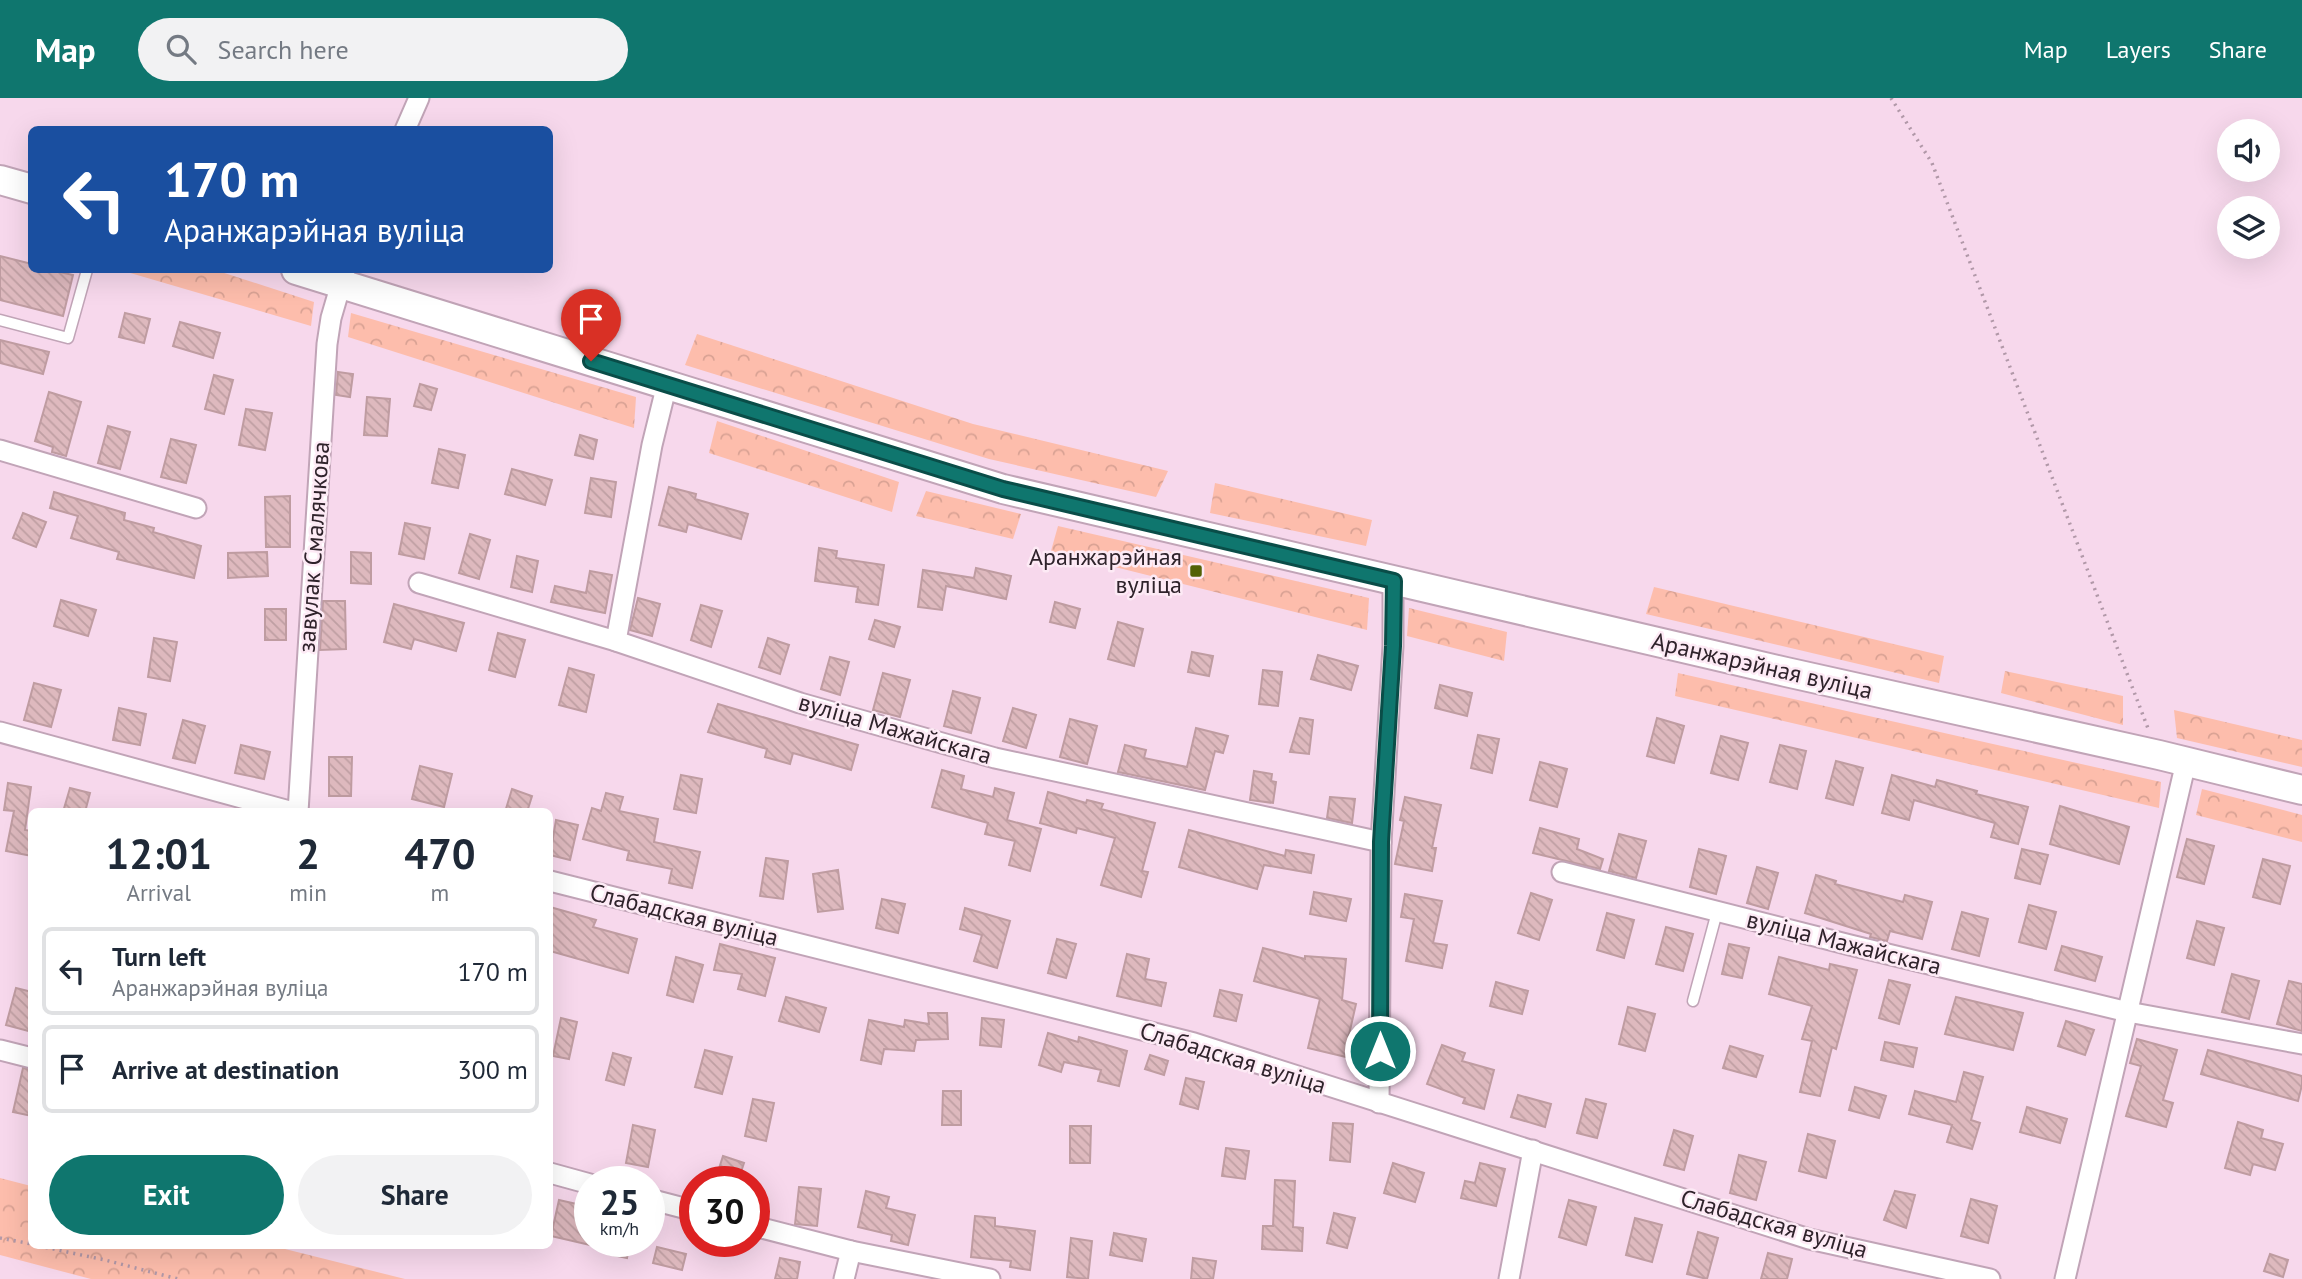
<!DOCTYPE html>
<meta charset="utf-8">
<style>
:root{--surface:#fff;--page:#f2f2f3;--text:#1f2937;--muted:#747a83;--line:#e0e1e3;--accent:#0f766e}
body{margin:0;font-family:"PT Sans",sans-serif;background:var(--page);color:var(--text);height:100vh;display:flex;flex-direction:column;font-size:26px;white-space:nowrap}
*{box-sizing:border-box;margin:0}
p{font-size:23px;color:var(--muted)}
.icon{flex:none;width:38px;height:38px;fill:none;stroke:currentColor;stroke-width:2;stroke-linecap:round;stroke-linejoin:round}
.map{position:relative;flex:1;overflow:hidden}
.panel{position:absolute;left:28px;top:710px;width:525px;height:441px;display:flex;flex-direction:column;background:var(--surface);border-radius:10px;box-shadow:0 7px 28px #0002}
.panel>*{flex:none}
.guide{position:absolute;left:28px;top:28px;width:525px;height:147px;border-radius:10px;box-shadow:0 7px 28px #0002;background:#1a4fa0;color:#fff;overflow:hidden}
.tools{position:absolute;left:2217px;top:21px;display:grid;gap:14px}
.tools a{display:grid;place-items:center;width:63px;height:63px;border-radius:50%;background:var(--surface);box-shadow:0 7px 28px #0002;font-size:35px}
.speed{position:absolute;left:574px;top:1068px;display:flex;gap:14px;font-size:35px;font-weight:700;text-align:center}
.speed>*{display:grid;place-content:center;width:91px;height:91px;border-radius:50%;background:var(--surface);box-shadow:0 7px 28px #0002;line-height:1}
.speed small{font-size:18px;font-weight:400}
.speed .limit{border:10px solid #d22;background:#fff;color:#111}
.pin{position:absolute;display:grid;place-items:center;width:60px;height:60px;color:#fff;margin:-72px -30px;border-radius:50% 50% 50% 0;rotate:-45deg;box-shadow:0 0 7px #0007}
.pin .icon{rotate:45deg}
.me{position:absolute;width:77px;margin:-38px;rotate:0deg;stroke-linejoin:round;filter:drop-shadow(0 0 5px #0008)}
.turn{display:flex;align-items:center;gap:24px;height:147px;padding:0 21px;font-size:32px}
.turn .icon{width:91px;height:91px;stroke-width:2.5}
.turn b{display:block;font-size:49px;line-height:60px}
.eta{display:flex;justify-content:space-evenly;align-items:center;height:119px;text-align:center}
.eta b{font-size:42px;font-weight:700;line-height:49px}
.primary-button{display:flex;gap:14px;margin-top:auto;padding:14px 21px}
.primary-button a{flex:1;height:80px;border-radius:42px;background:var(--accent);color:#fff;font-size:28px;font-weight:700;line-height:80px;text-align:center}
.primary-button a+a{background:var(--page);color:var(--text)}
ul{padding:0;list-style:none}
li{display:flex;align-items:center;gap:21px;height:88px;margin:0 14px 10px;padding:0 7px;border:4px solid var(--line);border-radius:10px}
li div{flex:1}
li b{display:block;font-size:26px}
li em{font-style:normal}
header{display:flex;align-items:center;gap:42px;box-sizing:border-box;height:98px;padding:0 35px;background:var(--accent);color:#fff}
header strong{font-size:33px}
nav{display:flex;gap:38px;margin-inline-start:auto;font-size:24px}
.search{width:490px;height:63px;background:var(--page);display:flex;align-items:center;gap:18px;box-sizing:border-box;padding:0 24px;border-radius:38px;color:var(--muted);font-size:26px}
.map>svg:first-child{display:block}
.forest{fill:url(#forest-crowns)}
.building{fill:url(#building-back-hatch);stroke:#bf9ca1;stroke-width:2}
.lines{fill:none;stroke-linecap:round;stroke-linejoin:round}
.lane-casing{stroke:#c1a4b7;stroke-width:13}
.street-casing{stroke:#c1a4b7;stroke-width:23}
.secondary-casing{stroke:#c1a4b7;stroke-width:32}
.path{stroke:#b198a8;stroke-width:3.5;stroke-dasharray:2 5;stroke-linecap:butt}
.lane{stroke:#fff;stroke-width:10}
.street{stroke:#fff;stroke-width:19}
.secondary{stroke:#fff;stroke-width:28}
.route-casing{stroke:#0a4d48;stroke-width:18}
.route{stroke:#0f766e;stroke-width:12}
.poi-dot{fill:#526206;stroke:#fdeaf5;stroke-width:2.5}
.labels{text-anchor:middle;stroke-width:5;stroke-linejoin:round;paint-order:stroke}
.street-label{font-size:24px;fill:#2f232b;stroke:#fdeaf5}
.poi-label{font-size:24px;fill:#2f232b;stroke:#fdeaf5;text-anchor:end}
</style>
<header>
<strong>Map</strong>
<div class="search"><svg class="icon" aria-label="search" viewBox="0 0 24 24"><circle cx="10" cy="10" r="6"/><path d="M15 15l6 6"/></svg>Search here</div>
<nav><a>Map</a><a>Layers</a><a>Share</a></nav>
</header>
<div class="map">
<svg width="2302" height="1181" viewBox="0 0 2302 1181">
<defs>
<pattern id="forest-crowns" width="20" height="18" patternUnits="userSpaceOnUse" patternTransform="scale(1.75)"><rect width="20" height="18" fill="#fdbdac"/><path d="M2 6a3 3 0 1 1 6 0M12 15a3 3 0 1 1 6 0" fill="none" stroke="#d9a294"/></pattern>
<pattern id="building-back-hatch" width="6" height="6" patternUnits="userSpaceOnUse" patternTransform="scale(1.75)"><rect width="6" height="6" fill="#deb9be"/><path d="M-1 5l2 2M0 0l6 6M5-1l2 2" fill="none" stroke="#bf9fa3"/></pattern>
</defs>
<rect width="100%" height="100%" fill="#f7d8ec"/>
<g class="forest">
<polygon points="120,172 215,172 314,204 311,228"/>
<polygon points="351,215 636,299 634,330 348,239"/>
<polygon points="697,236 973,326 1168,373 1156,399 989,361 685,267"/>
<polygon points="717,323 899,384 892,414 709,355"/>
<polygon points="1215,385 1372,422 1366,448 1210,415"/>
<polygon points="926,393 1021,416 1013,441 916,418"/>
<polygon points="1058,428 1369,500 1367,532 1051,453"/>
<polygon points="1654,489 1944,558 1939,585 1646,516"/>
<polygon points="1409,510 1507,534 1504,563 1407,538"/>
<polygon points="2005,573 2123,598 2123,627 2001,595"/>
<polygon points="1678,575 2161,684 2159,710 1675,598"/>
<polygon points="2174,612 2302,642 2302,669 2177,640"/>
<polygon points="2202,691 2302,717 2302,744 2196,717"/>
<polygon points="0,1080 31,1088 32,1148 273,1148 405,1181 91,1181 0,1157"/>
</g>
<g class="building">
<polygon points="0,158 32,166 32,172 51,172 73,177 63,218 0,202"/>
<polygon points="125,215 150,221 144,245 119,239"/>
<polygon points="180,224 220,235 213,260 173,248"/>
<polygon points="0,242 49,254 43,276 0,265"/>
<polygon points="338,274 353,276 350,299 336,297"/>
<polygon points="214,277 233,282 224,316 205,311"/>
<polygon points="420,286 437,291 431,312 414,308"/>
<polygon points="49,294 81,304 66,358 52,354 53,349 35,343"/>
<polygon points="367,299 390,301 387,338 364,337"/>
<polygon points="246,311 272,315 265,352 239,347"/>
<polygon points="108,328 130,334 120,371 98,365"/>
<polygon points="580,337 597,342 593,361 575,357"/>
<polygon points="171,341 196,347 186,385 161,379"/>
<polygon points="439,351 465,357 458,390 432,385"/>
<polygon points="512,371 552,382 545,407 505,396"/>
<polygon points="591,380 616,384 611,419 585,415"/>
<polygon points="669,389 696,396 695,401 748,416 741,441 688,426 686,434 659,427"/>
<polygon points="54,394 125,415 124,422 154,430 153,434 201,448 194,480 117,461 119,454 71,440 78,418 50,410"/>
<polygon points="290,398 290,449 266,449 265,399"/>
<polygon points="23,415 46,424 36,449 13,440"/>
<polygon points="405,425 430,430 424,461 399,456"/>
<polygon points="470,436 490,442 479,481 459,475"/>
<polygon points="819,450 837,453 836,460 884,467 878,507 856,504 858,489 815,483"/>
<polygon points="267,454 268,478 228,480 228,455"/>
<polygon points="351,454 371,455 371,486 351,485"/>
<polygon points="517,458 538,463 532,494 511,489"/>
<polygon points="976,470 1011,478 1006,501 946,488 942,512 918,509 923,472 974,480"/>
<polygon points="590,473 612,477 605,515 551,504 555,488 586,495"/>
<polygon points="638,500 660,506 652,538 630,532"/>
<polygon points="61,502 96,512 88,538 54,528"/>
<polygon points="323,503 345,503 346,551 320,552"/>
<polygon points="1055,504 1080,511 1075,530 1050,524"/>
<polygon points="394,506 464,525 456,553 414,541 411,551 384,544"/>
<polygon points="701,507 722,513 711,549 691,542"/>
<rect x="265" y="511" width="21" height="31"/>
<polygon points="875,522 900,529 894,549 869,541"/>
<polygon points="1118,524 1143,531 1134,568 1108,561"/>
<polygon points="498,535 525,542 515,579 489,572"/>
<polygon points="154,540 177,544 170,583 148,579"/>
<polygon points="768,540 789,547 780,576 759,569"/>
<polygon points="1192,554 1213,558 1209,578 1188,574"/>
<polygon points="1318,557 1358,568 1351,592 1311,581"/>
<polygon points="830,559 849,564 840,597 821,591"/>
<polygon points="569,570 594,577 586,614 559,607"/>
<polygon points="1263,572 1282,574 1278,608 1259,606"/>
<polygon points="883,575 910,582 900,619 873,612"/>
<polygon points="34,585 61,592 51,629 24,622"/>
<polygon points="1440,587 1472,595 1467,618 1435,610"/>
<polygon points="953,593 980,600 971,635 944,628"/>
<polygon points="718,606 858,647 851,672 793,655 790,666 765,659 767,651 708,634"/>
<polygon points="119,610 146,616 140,647 113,642"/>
<polygon points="1013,610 1036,617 1026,650 1003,643"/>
<polygon points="1300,620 1313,622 1309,656 1290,654"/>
<polygon points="1657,620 1684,628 1674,665 1647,658"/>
<polygon points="1070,621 1097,628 1087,666 1060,659"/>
<polygon points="183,622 205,628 195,665 173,660"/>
<polygon points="1196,630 1228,638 1223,655 1215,653 1205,692 1118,674 1125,647 1146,652 1144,660 1187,669"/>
<polygon points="1478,637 1499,641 1492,675 1471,670"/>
<polygon points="1721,638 1748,645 1738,682 1711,675"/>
<polygon points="241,647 270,654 264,681 235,675"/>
<polygon points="1780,647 1806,653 1797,691 1770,684"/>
<polygon points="329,659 352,659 351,698 329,698"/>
<polygon points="1836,663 1863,670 1853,707 1826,700"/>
<polygon points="1540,664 1567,671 1557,709 1530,702"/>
<polygon points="420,668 452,676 444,709 412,701"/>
<polygon points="942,672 964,678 961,691 993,699 995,690 1014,695 1007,722 1041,731 1030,773 1009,767 1015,743 985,736 988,725 932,709"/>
<polygon points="1254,673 1272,676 1271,683 1276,684 1273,705 1250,702"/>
<polygon points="681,677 702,681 696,715 674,711"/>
<polygon points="1892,677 1935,689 1937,682 1977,693 1976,696 2028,709 2018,746 1991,739 1995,725 1914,702 1909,722 1882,715"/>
<polygon points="8,685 31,689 25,732 32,733 32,758 6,753 14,713 4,712"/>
<polygon points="70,690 90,695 85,714 63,714"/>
<polygon points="512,691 532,698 527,714 505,714"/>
<polygon points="1048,694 1086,705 1087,702 1103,706 1101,711 1155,725 1142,773 1148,774 1141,799 1101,787 1115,740 1077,730 1076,735 1040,725"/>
<polygon points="606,695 623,699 619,713 658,721 654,744 700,754 692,790 669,785 672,771 627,762 629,753 583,741 592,710 601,713"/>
<polygon points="1330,699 1355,701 1352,725 1327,720"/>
<polygon points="1405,699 1441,707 1432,750 1436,750 1432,773 1395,766 1404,723 1400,722"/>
<polygon points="2060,708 2129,729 2119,766 2050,746"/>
<polygon points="556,722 578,727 570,762 550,757"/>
<polygon points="1540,730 1579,741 1577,751 1603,761 1600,771 1533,755"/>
<polygon points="1189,732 1285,758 1286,752 1314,757 1311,775 1264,767 1257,791 1179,769"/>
<polygon points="1619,736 1646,743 1636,780 1609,773"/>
<polygon points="2187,741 2214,748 2204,786 2177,779"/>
<polygon points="1699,751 1726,758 1716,796 1690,789"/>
<polygon points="2022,751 2048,757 2040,786 2015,780"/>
<polygon points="766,760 788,763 783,801 760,798"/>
<polygon points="2263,761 2290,768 2280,806 2253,799"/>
<polygon points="1757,769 1778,775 1768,811 1747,805"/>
<polygon points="838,772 843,811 818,814 813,776"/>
<polygon points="1816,777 1836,783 1835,786 1903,804 1905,797 1932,804 1922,841 1890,833 1887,843 1870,839 1871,836 1805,815"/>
<polygon points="1314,794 1351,801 1346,823 1310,816"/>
<polygon points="1531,795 1552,802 1539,842 1518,835"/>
<polygon points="1405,796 1442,803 1433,845 1447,847 1442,870 1406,863 1414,821 1401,819"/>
<polygon points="882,801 905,806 898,835 876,830"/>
<polygon points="2029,807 2056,814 2046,851 2019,844"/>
<polygon points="550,809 596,822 593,829 637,841 628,875 550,853"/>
<polygon points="965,810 1010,823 997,870 974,863 982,837 960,831"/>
<polygon points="1962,814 1988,821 1979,858 1952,851"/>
<polygon points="1607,815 1634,822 1624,860 1597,852"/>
<polygon points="2197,823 2224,830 2214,867 2187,860"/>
<polygon points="1666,829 1693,836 1683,873 1656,866"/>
<polygon points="1057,841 1076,846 1066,880 1048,875"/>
<polygon points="720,846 775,860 765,898 738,891 742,876 714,872"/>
<polygon points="1729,846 1749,850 1742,880 1722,876"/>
<polygon points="2062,848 2102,859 2095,883 2055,872"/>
<polygon points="1263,850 1305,861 1305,858 1346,861 1342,902 1356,906 1348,941 1350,942 1346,959 1308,950 1320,901 1254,883"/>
<polygon points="1127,856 1149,861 1145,881 1166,885 1161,908 1117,898"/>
<polygon points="676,859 703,867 693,904 667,897"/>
<polygon points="1779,859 1829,872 1830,866 1857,872 1836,951 1832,949 1820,998 1800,994 1812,943 1802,941 1812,908 1769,896"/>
<polygon points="2232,876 2259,883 2249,921 2222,914"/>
<polygon points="1889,882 1910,887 1899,926 1879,920"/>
<polygon points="2289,883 2302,886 2302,933 2277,926"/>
<polygon points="1496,884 1528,893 1522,916 1490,908"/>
<polygon points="16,890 32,894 32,934 6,927"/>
<polygon points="1220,892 1242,897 1236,923 1214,918"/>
<polygon points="786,899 826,910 819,934 779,923"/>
<polygon points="1956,899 2023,915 2013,952 1945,936"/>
<polygon points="1628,909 1655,916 1645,953 1619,946"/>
<polygon points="928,915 947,915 948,941 916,942 914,953 884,951 881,966 861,962 869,922 904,929 905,922 929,926"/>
<polygon points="561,920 577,924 569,961 553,958"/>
<polygon points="982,920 1004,922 1001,949 980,947"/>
<polygon points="2066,923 2094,932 2085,957 2058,948"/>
<polygon points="1048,935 1078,944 1079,939 1127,953 1119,988 1098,983 1101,972 1064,964 1061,974 1039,967"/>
<polygon points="2137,941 2177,952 2163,1002 2173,1005 2166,1029 2126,1018 2141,968 2130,965"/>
<polygon points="1885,944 1917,950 1913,969 1881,962"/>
<polygon points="1442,947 1465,955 1462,963 1494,972 1484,1011 1463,1005 1465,1000 1427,986"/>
<polygon points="1730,948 1763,958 1756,979 1723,970"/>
<polygon points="705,952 732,959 722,996 695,989"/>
<polygon points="2208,952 2302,978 2302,987 2298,1003 2201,976"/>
<polygon points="613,955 631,960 624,987 606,982"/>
<polygon points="1150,957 1168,963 1164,977 1145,971"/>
<polygon points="23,970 32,972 32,1018 13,1014"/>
<polygon points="1964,974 1983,979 1971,1022 1980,1025 1972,1051 1947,1044 1952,1027 1909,1016 1915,993 1956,1004"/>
<polygon points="1186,980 1204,984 1198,1011 1180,1006"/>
<polygon points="1855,989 1886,998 1879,1020 1849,1012"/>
<polygon points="943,993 961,993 961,1027 942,1027"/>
<polygon points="1518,997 1551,1006 1545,1029 1511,1019"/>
<polygon points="753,1001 774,1005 766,1043 745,1038"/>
<polygon points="1586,1001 1606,1006 1597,1040 1577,1035"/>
<polygon points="2027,1009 2067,1021 2060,1045 2020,1034"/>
<polygon points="2238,1024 2263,1032 2261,1040 2283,1046 2275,1072 2253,1066 2250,1077 2225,1070"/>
<polygon points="1333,1025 1353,1026 1350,1064 1330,1062"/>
<polygon points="633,1027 655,1032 648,1069 626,1065"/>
<polygon points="1070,1028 1091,1028 1090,1065 1070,1065"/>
<polygon points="1674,1032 1693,1038 1684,1072 1664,1067"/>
<polygon points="1808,1036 1835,1043 1826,1080 1799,1073"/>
<polygon points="1226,1050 1249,1053 1245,1081 1222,1078"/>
<polygon points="1739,1057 1766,1064 1756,1102 1730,1095"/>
<polygon points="723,1058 744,1065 738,1083 715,1083"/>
<polygon points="1393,1065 1424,1075 1415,1104 1384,1095"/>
<polygon points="1480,1065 1505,1071 1496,1108 1461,1100 1465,1083 1475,1085"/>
<polygon points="1275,1082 1295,1083 1293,1129 1303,1130 1302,1153 1262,1151 1263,1128 1273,1128"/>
<polygon points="799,1089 821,1091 817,1128 795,1126"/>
<polygon points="866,1093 889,1099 886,1110 915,1117 908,1147 891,1143 892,1137 858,1129"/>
<polygon points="1895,1093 1915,1097 1906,1130 1884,1122"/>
<polygon points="1971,1101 1997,1108 1988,1145 1961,1138"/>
<polygon points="559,1102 590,1109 590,1147 551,1138"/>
<polygon points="1569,1102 1596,1109 1586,1147 1559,1139"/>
<polygon points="1334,1115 1355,1120 1347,1150 1327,1145"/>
<polygon points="975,1118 995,1120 995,1128 1035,1133 1030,1172 1010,1169 1011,1163 971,1159"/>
<polygon points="1635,1120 1662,1127 1652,1164 1626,1157"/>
<polygon points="1698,1134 1718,1140 1707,1181 1687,1176"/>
<polygon points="1114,1135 1146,1141 1142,1163 1110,1157"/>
<polygon points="1071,1140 1092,1143 1088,1181 1067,1179"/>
<polygon points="611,1143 630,1143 627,1160 608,1156"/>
<polygon points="657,1149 686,1156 682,1172 653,1165"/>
<polygon points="1768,1155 1792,1161 1787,1181 1761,1181"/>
<polygon points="2270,1156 2288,1162 2283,1179 2264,1173"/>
<polygon points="780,1160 800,1164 797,1181 775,1181"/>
<polygon points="1193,1160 1216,1163 1213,1181 1191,1181"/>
</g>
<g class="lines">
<g class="lane-casing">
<g id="lane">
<polyline points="0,222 68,240 87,172"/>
<polyline points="1693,903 1717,814"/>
</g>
</g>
<g class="street-casing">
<g id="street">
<polyline points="405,32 419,0"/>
<polyline points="0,352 196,410"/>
<polyline points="419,485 616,543 800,605 995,660 1381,744"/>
<polyline points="616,543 652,347 667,286"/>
<polyline points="0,634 293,714"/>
<polyline points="298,714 327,246 331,220 345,172"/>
<polyline points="1562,774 1850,847 2128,914 2302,946"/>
<polyline points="550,783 1194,945 1809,1141 1990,1181"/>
<polyline points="0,952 32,960"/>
<polyline points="1379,1005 1381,744 1393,548 1393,483"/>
<polyline points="550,1075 590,1086"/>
<polyline points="649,1101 695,1113"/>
<polyline points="754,1128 851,1153 990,1181"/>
<polyline points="844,1181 851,1153"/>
<polyline points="1509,1181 1533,1052"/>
<polyline points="2065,1181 2186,664"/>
</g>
</g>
<g class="secondary-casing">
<g id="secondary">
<polyline points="0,82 32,91"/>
<polyline points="296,172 1003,391 1786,574 2159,657 2302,692"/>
</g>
</g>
<g class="path">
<polyline points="1891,0 1932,65 2149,633"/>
<polyline points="0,1140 32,1146"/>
<polyline points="39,1148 105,1162 178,1181"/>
</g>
<use href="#lane" class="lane"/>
<use href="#street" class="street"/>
<use href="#secondary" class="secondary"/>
</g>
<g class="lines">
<g class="route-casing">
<polyline id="route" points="591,263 1003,391 1394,483 1393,548 1381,744 1380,953"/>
</g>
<use href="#route" class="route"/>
</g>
<rect class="poi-dot" x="1189" y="466" width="14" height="14" rx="3.5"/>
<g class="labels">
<g class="street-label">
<text transform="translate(314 449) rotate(-86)" y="8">завулак Смалячкова</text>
<text transform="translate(1762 568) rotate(13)" y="8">Аранжарэйная вуліца</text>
<text transform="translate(895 631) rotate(16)" y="8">вуліца Мажайскага</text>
<text transform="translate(684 817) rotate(14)" y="8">Слабадская вуліца</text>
<text transform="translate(1844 845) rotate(14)" y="8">вуліца Мажайскага</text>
<text transform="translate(1233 960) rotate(17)" y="8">Слабадская вуліца</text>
<text transform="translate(1774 1126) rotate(16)" y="8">Слабадская вуліца</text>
</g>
<g class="poi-label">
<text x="1182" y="467">Аранжарэйная<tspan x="1182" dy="28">вуліца</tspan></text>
</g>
</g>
</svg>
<div class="tools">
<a><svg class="icon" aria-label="sound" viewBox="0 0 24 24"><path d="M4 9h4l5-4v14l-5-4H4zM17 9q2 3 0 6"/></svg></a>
<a><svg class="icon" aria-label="layers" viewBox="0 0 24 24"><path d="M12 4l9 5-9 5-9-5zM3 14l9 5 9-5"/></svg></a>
</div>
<div class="speed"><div>25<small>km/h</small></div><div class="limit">30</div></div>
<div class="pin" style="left:591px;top:263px;background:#d93025"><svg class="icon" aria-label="arrive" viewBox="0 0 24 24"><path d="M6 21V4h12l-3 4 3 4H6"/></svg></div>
<svg class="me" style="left:1380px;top:953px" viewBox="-20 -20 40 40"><circle r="17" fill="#0f766e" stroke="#fff" stroke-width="3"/><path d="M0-11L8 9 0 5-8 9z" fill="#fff"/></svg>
<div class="guide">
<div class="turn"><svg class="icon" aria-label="left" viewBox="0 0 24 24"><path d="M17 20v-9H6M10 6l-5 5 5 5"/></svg><div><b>170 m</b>Аранжарэйная вуліца</div></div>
</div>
<section class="panel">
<div class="eta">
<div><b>12:01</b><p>Arrival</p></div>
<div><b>2</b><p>min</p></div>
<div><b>470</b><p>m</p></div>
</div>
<ul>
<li><svg class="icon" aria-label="left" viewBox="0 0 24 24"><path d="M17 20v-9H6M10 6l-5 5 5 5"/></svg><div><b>Turn left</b><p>Аранжарэйная вуліца</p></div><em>170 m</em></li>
<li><svg class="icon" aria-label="arrive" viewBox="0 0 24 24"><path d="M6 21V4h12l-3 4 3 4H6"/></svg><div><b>Arrive at destination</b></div><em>300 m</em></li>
</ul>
<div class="primary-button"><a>Exit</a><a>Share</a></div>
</section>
</div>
